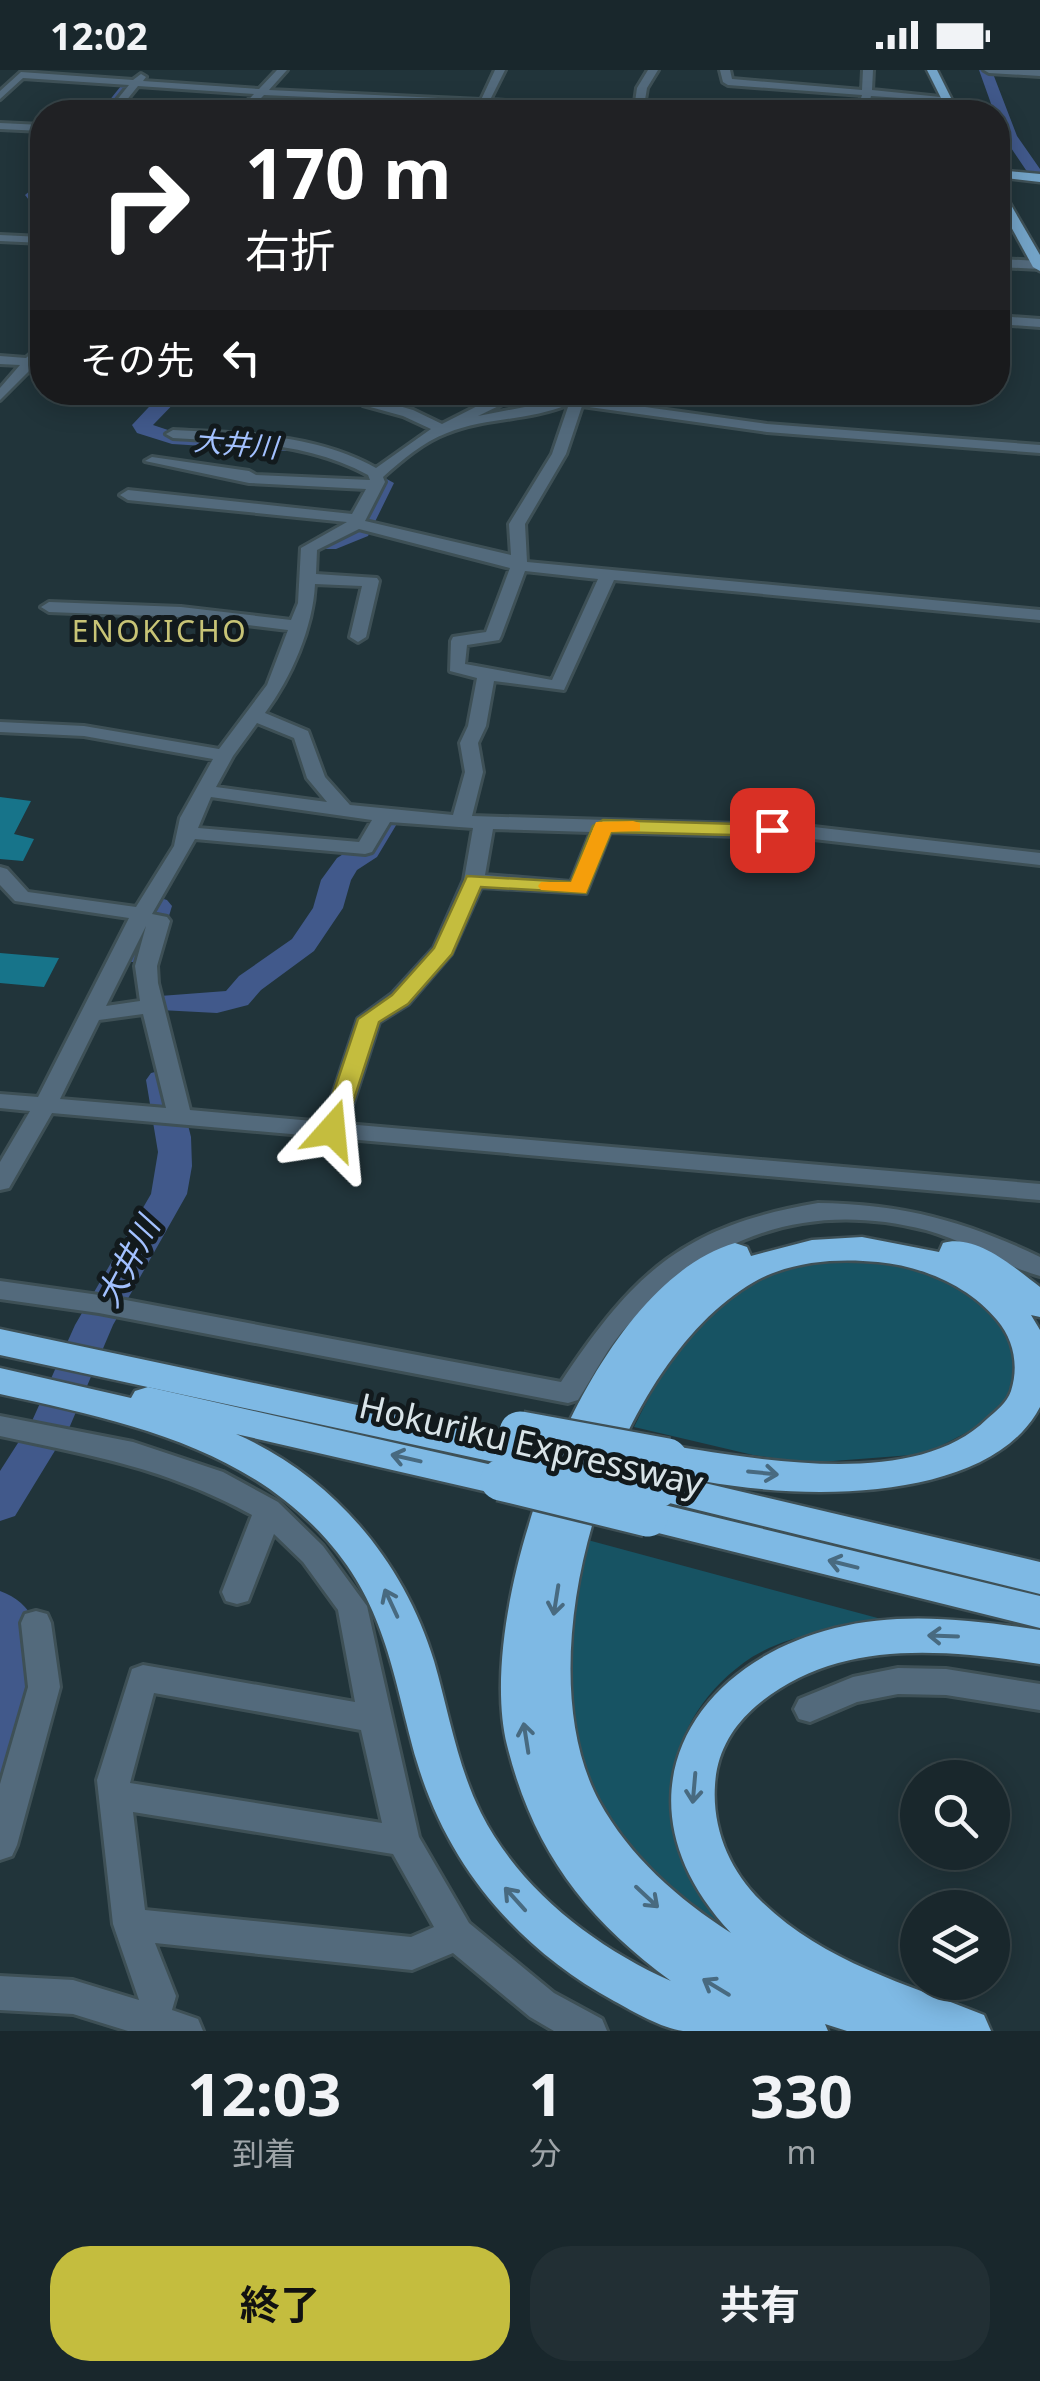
<!DOCTYPE html>
<html lang="ja">
<meta charset="utf-8">
<style>
:root{--surface:#19272c;--page:#222f34;--text:#f1f3f6;--muted:#9fa5a9;--line:#374448;--accent:#c4bd3e}
body{margin:0;font-family:"Noto Sans","Noto Sans JP",sans-serif;background:var(--page);color:var(--text);height:100vh;display:flex;flex-direction:column;font-size:38px;white-space:nowrap}
*{box-sizing:border-box;margin:0}
p{font-size:32px;color:var(--muted)}
.icon{flex:none;width:55px;height:55px;fill:none;stroke:currentColor;stroke-width:2;stroke-linecap:round;stroke-linejoin:round}
.map{position:relative;height:1961px;overflow:hidden}
.side{display:flex;flex-direction:column;background:var(--surface);flex:1}
.side>*{flex:none}
.banner{position:absolute;left:30px;top:30px;width:980px;height:305px;border-radius:40px;box-shadow:0 5px 25px #0003,0 0 0 2px var(--line);background:#202124;color:#fff;overflow:hidden}
.tools{position:absolute;left:900px;top:1690px;display:grid;gap:20px}
.tools a{display:grid;place-items:center;width:110px;height:110px;border-radius:50%;background:var(--surface);box-shadow:0 5px 25px #0003,0 0 0 2px var(--line);font-size:50px}
.pin{position:absolute;display:grid;place-items:center;width:85px;height:85px;color:#fff;margin:-42px;border-radius:20px;box-shadow:0 5px 15px #0006}
.me{position:absolute;width:110px;margin:-55px;rotate:18deg;stroke-linejoin:round;filter:drop-shadow(0 0 8px #0008)}
.turn{display:flex;align-items:center;gap:35px;height:210px;padding:0 50px;font-size:45px}
.turn .icon{width:130px;height:130px;stroke-width:2.5}
.turn b{display:block;font-size:70px;line-height:85px}
.then{display:flex;align-items:center;height:95px;padding:0 50px;background:#0003;gap:20px;font-size:38px}
.eta{display:flex;justify-content:space-evenly;align-items:center;height:170px;text-align:center}
.eta b{font-size:60px;font-weight:700;line-height:70px}
.cta{display:flex;gap:20px;margin-top:auto;padding:20px 50px}
.cta a{flex:1;height:115px;border-radius:40px;background:var(--accent);color:#111;font-size:40px;font-weight:700;line-height:115px;text-align:center}
.cta a+a{background:var(--page);color:var(--text)}
.status{display:flex;justify-content:space-between;align-items:center;height:70px;padding:0 50px;background:var(--surface);direction:ltr}
.status svg{height:28px;fill:currentColor}
.map>svg:first-child{display:block}
.green{fill:#175363}
.forest{fill:#17748a}
.lines{fill:none;stroke-linecap:round;stroke-linejoin:round}
.stream{stroke:#41598b;stroke-width:2.5}
.river{fill:#41598b;fill-rule:evenodd}
.minor-casing{stroke:#3e5056;stroke-width:6}
.major-casing{stroke:#3e5056;stroke-width:5}
.highway-casing{stroke:#3e5056;stroke-width:5}
.minor{fill:#536a7c;fill-rule:evenodd}
.major{fill:#73a3c7;fill-rule:evenodd}
.highway{fill:#7eb9e4;fill-rule:evenodd}
.highway-bridge-casing{stroke:#3e5056;stroke-width:46;stroke-linecap:butt}
.highway-bridge{stroke:#7eb9e4;stroke-width:41}
.oneway{stroke:#486a80}
.route{fill:#c4bd3e;stroke:#7f7b28;stroke-width:2.5}
.slow{fill:#f59e0b}
.labels{text-anchor:middle;stroke-width:10;stroke-linejoin:round;paint-order:stroke}
.far-water-label{font-size:28px;font-style:italic;fill:#a3c1ff;stroke:#121a1d}
.far-quarter-label{font-size:30px;letter-spacing:2.5px;fill:#c8c476;stroke:#121a1d}
.water-label{font-size:32px;font-style:italic;fill:#a3c1ff;stroke:#121a1d}
.near-street-label{font-size:35px;fill:#d9e4e8;stroke:#121a1d}
</style>
<div class="status"><b>12:02</b><svg viewBox="0 0 49 12"><path d="M0 12V9h3v3zM5 12V6h3v6zM10 12V3h3v9zM15 12V0h3v12zM26 1h20v11H26zM47 4h2v5h-2z"/></svg></div>
<div class="map">
<svg width="1040" height="1961" viewBox="0 0 1040 1961">
<rect width="100%" height="100%" fill="#21343a"/>
<g class="green">
<path d="M 850,1186 L 895,1191 L 951,1210 L 986,1232 L 1005,1259 L 1018,1293 L 1006,1329 L 985,1353 L 925,1384 L 807,1393 L 753,1385 L 634,1357 C 685,1252 729,1200 850,1186 Z"/>
<path d="M 584,1469 L 885,1550 C 841,1559 791,1563 752,1587 C 679,1635 649,1721 691,1800 C 705,1826 731,1849 750,1872 L 705,1859 L 609,1765 L 579,1701 L 564,1570 Z"/>
</g>
<g class="forest">
<polygon points="0,727 31,731 14,764 34,769 23,791 0,789"/>
<polygon points="0,883 59,888 44,917 0,913"/>
</g>
<g class="lines">
<polyline class="stream" points="361,42 373,31"/>
<g class="river">
<polygon points="979,0 992,1 1017,66 1040,99 1040,106 1030,106 1003,66 998,42 994,42"/>
<polygon points="125,11 137,14 114,42 100,42"/>
<polygon points="42,111 42,128 29,130 25,125"/>
<polygon points="163,322 185,322 153,355 174,362 286,369 296,375 286,381 172,374 137,363 132,355"/>
<polygon points="383,407 394,413 368,466 336,479 320,479 317,474 351,457 372,413"/>
<polygon points="384,744 398,752 377,787 357,800 351,810 343,838 314,881 261,920 248,935 217,943 160,940 155,933 160,926 226,921 239,906 292,869 313,838 321,810 337,788 356,776 374,746"/>
<polygon points="157,827 167,830 172,836 157,885 153,892 131,892 127,885 142,836 147,830"/>
<polygon points="163,1000 175,1003 191,1067 192,1096 187,1124 113,1255 70,1356 15,1446 0,1451 0,1401 32,1351 75,1255 151,1124 158,1082 146,1010 151,1003"/>
<path d="M 0,1521 C 73,1546 35,1664 23,1717 L 17,1732 L 0,1738 Z"/>
</g>
<g class="minor-casing">
<g id="minor">
<polygon points="277,0 287,0 269,20 481,30 495,0 505,0 490,30 634,39 637,18 648,0 658,0 647,18 643,42 264,25 247,42 237,42 254,24 138,16 117,42 107,42 129,15 23,8 0,29 0,21 21,2 133,10 141,4 146,7 143,11 259,19"/>
<polygon points="720,0 730,0 732,9 862,20 863,0 873,0 872,20 950,28 945,31 871,26 867,42 857,42 862,25 728,15 723,12"/>
<polygon points="984,0 1040,0 1040,6 989,3"/>
<polygon points="0,53 42,55 42,61 0,59"/>
<polygon points="0,165 42,167 42,173 0,171"/>
<polygon points="998,189 1040,191 1040,199 998,197"/>
<polygon points="998,246 1040,249 1040,257 998,254"/>
<polygon points="42,274 39,289 42,296 33,297 0,330 0,318 20,295 0,294 0,286 26,288"/>
<path d="M 370,322 L 385,322 L 378,330 L 413,340 L 442,354 L 505,322 L 575,322 L 573,327 L 767,354 L 1040,375 L 1040,383 L 767,362 L 582,336 L 566,384 L 525,454 L 527,492 L 1040,540 L 1040,550 L 614,510 L 564,620 L 494,611 L 486,656 L 478,673 L 483,702 L 472,746 L 805,756 L 1040,783 L 1040,795 L 805,768 L 610,762 L 586,823 L 481,817 L 451,884 L 408,934 L 379,952 L 346,1054 L 1040,1114 L 1040,1130 L 52,1043 L 9,1118 L 0,1120 L 0,1092 L 30,1041 L 0,1038 L 0,1024 L 38,1027 L 129,848 L 15,831 L 0,815 L 0,797 L 7,799 L 28,822 L 136,837 L 174,776 L 180,748 L 213,689 L 84,666 L 0,662 L 0,652 L 84,656 L 219,679 L 267,615 L 288,560 L 181,547 L 49,542 L 41,537 L 49,532 L 181,537 L 291,550 L 298,533 L 301,478 L 347,452 L 128,430 L 120,425 L 128,420 L 352,444 L 366,419 L 249,413 L 145,391 L 152,387 L 249,401 L 256,405 L 370,410 L 368,405 C 307,372 241,372 173,368 L 166,364 L 173,360 C 243,364 313,363 376,398 L 431,359 L 403,346 L 363,335 L 361,332 ZM 513,327 L 551,332 L 478,346 L 511,330 ZM 569,334 L 552,384 L 509,454 L 511,485 L 365,451 L 385,412 L 383,407 C 402,390 423,372 447,363 C 486,347 530,351 569,334 ZM 359,459 L 510,498 L 486,562 L 453,567 L 451,571 L 450,601 L 477,608 L 468,656 L 460,673 L 465,702 L 453,745 L 350,735 L 325,707 L 308,661 L 265,643 C 291,608 313,558 315,514 L 362,516 L 350,567 L 358,572 L 366,567 L 379,511 L 377,508 L 316,504 L 317,480 ZM 525,501 L 598,509 L 552,610 L 465,594 L 467,575 L 499,570 L 501,566 ZM 257,653 L 294,668 L 307,708 L 327,732 L 216,717 L 233,686 ZM 211,727 L 372,750 L 359,772 L 198,758 ZM 390,752 L 473,758 L 464,810 L 434,878 L 392,924 L 358,949 L 324,1052 L 190,1040 L 158,913 L 157,896 L 170,851 L 167,847 L 152,844 L 195,769 L 365,784 L 372,782 ZM 493,759 L 591,762 L 571,812 L 485,805 ZM 146,856 L 135,896 L 140,931 L 106,936 ZM 143,944 L 166,1038 L 60,1029 L 99,950 Z"/>
<path d="M 818,1133 C 902,1134 965,1151 1040,1187 L 1040,1206 C 1001,1195 966,1171 926,1160 C 808,1130 710,1165 629,1254 C 608,1276 594,1305 578,1330 L 568,1333 L 99,1243 L 0,1229 L 0,1211 L 99,1225 L 561,1312 C 635,1201 684,1156 818,1133 Z"/>
<path d="M 0,1346 L 133,1372 L 223,1402 L 278,1432 L 323,1476 L 367,1536 L 419,1767 L 469,1853 L 554,1923 L 602,1949 L 607,1961 L 554,1961 L 530,1947 L 453,1883 L 412,1900 L 155,1873 L 176,1926 L 172,1940 L 198,1949 L 203,1961 L 128,1961 L 73,1944 L 0,1940 L 0,1906 L 73,1910 L 139,1930 L 113,1854 L 97,1710 L 132,1599 L 143,1595 L 355,1632 L 338,1540 L 303,1492 L 274,1464 L 248,1531 L 237,1534 L 226,1531 L 222,1522 L 252,1445 C 166,1398 94,1386 0,1366 ZM 154,1623 L 361,1660 L 382,1753 L 130,1713 ZM 133,1742 L 393,1784 L 434,1857 L 411,1867 L 145,1840 Z"/>
<polygon points="36,1541 47,1544 51,1553 60,1617 17,1775 12,1786 0,1790 0,1714 28,1617 21,1553 25,1544"/>
<polygon points="898,1598 946,1599 1040,1614 1040,1640 946,1625 898,1624 857,1632 810,1652 799,1649 794,1639 799,1629 853,1607"/>
</g>
</g>
<g class="major-casing">
<g id="major">
<polygon points="927,0 937,0 958,42 948,42"/>
<polygon points="998,100 1040,104 1040,112 998,107"/>
<polygon points="998,119 1004,123 1040,185 1040,201 1033,197 998,133"/>
</g>
</g>
<g class="highway-casing">
<g id="highway">
<path d="M 862,1167 L 939,1182 L 943,1173 C 976,1163 1015,1198 1040,1217 L 1040,1247 L 1031,1245 L 1040,1260 L 1040,1337 L 1036,1344 C 974,1444 752,1430 654,1399 L 648,1389 L 654,1379 L 667,1375 C 758,1389 915,1420 987,1349 C 996,1341 1007,1333 1011,1321 C 1019,1296 1014,1270 997,1250 C 969,1216 922,1196 878,1192 C 837,1188 791,1191 754,1212 C 613,1293 521,1586 599,1731 C 629,1786 678,1829 731,1863 C 613,1738 681,1597 835,1558 C 902,1541 973,1550 1040,1560 L 1040,1594 C 943,1579 836,1568 756,1636 C 732,1657 717,1682 715,1715 C 712,1759 730,1801 761,1831 C 825,1893 905,1913 984,1945 L 991,1961 L 847,1961 L 825,1954 L 828,1961 C 781,1961 730,1961 683,1961 C 661,1958 634,1942 614,1931 C 519,1879 448,1797 417,1692 C 393,1608 387,1538 327,1470 C 243,1375 118,1350 0,1324 L 0,1298 L 131,1328 L 135,1321 L 148,1317 L 514,1400 L 520,1410 L 514,1420 L 501,1425 L 236,1364 C 332,1406 404,1491 434,1591 C 449,1643 457,1695 481,1743 C 520,1820 595,1877 671,1911 C 585,1848 533,1780 507,1675 C 473,1537 587,1216 735,1173 L 747,1177 L 751,1186 L 812,1170 Z"/>
<polygon points="0,1259 512,1368 525,1372 531,1382 525,1392 512,1396 0,1285"/>
<polygon points="658,1402 1040,1492 1040,1524 645,1427 639,1417 645,1407"/>
<polygon points="648,1431 1040,1526 1040,1558 634,1457 629,1446 634,1435"/>
</g>
</g>
<use href="#minor" class="minor"/>
<use href="#major" class="major"/>
<use href="#highway" class="highway"/>
<g class="highway-bridge-casing">
<g id="highway-bridge">
<polyline points="520,1362 667,1389"/>
<polyline points="512,1382 658,1417"/>
<polyline points="501,1410 648,1446"/>
</g>
</g>
<use href="#highway-bridge" class="highway-bridge"/>
</g>
<defs><path id="oneway-shaft" d="M-6 0H5M1.5-3L5.5 0L1.5 3" fill="none" stroke-width="1.6" stroke-linecap="round" stroke-linejoin="round" transform="scale(2.5)"/></defs>
<g class="oneway">
<use href="#oneway-shaft" transform="translate(406 1388) rotate(-167)"/>
<use href="#oneway-shaft" transform="translate(763 1403) rotate(6)"/>
<use href="#oneway-shaft" transform="translate(843 1494) rotate(-166)"/>
<use href="#oneway-shaft" transform="translate(556 1530) rotate(99)"/>
<use href="#oneway-shaft" transform="translate(391 1533) rotate(-115)"/>
<use href="#oneway-shaft" transform="translate(943 1566) rotate(-178)"/>
<use href="#oneway-shaft" transform="translate(526 1668) rotate(-99)"/>
<use href="#oneway-shaft" transform="translate(694 1718) rotate(95)"/>
<use href="#oneway-shaft" transform="translate(647 1827) rotate(43)"/>
<use href="#oneway-shaft" transform="translate(515 1829) rotate(-132)"/>
<use href="#oneway-shaft" transform="translate(716 1917) rotate(-149)"/>
</g>
<polygon class="route" points="603,750 772,755 782,760 772,766 611,762 586,823 481,817 452,884 408,934 379,952 344,1060 332,1067 324,1065 321,1060 358,949 392,925 434,878 467,806 571,812 593,756"/>
<polygon class="slow" points="633,751 640,753 640,761 611,762 586,823 541,820 538,816 541,812 571,812 596,752"/>
<g class="labels">
<g class="far-water-label">
<text transform="translate(236 374) rotate(5)" y="10">大井川</text>
</g>
<g class="far-quarter-label">
<text x="160" y="572">ENOKICHO</text>
</g>
<g class="water-label">
<text transform="translate(128 1192) rotate(-62)" y="11">大井川</text>
</g>
<g class="near-street-label">
<text transform="translate(531 1375) rotate(13)" y="12">Hokuriku Expressway</text>
</g>
</g>
</svg>
<div class="tools">
<a><svg class="icon" aria-label="search" viewBox="0 0 24 24"><circle cx="10" cy="10" r="6"/><path d="M15 15l6 6"/></svg></a>
<a><svg class="icon" aria-label="layers" viewBox="0 0 24 24"><path d="M12 4l9 5-9 5-9-5zM3 14l9 5 9-5"/></svg></a>
</div>
<div class="pin" style="left:772px;top:760px;background:#d93025"><svg class="icon" aria-label="arrive" viewBox="0 0 24 24"><path d="M6 21V4h12l-3 4 3 4H6"/></svg></div>
<svg class="me" style="left:332px;top:1060px" viewBox="-20 -20 40 40"><path d="M0-17L14 15 0 8-14 15z" fill="#c4bd3e" stroke="#fff" stroke-width="4"/></svg>
<div class="banner">
<div class="turn"><svg class="icon" aria-label="right" viewBox="0 0 24 24"><path d="M7 20v-9h11M14 6l5 5-5 5"/></svg><div><b>170 m</b>右折</div></div>
<div class="then">その先<svg class="icon" aria-label="left" viewBox="0 0 24 24"><path d="M17 20v-9H6M10 6l-5 5 5 5"/></svg></div>
</div>
</div>
<section class="side">
<div class="eta">
<div><b>12:03</b><p>到着</p></div>
<div><b>1</b><p>分</p></div>
<div><b>330</b><p>m</p></div>
</div>
<div class="cta"><a>終了</a><a>共有</a></div>
</section>
